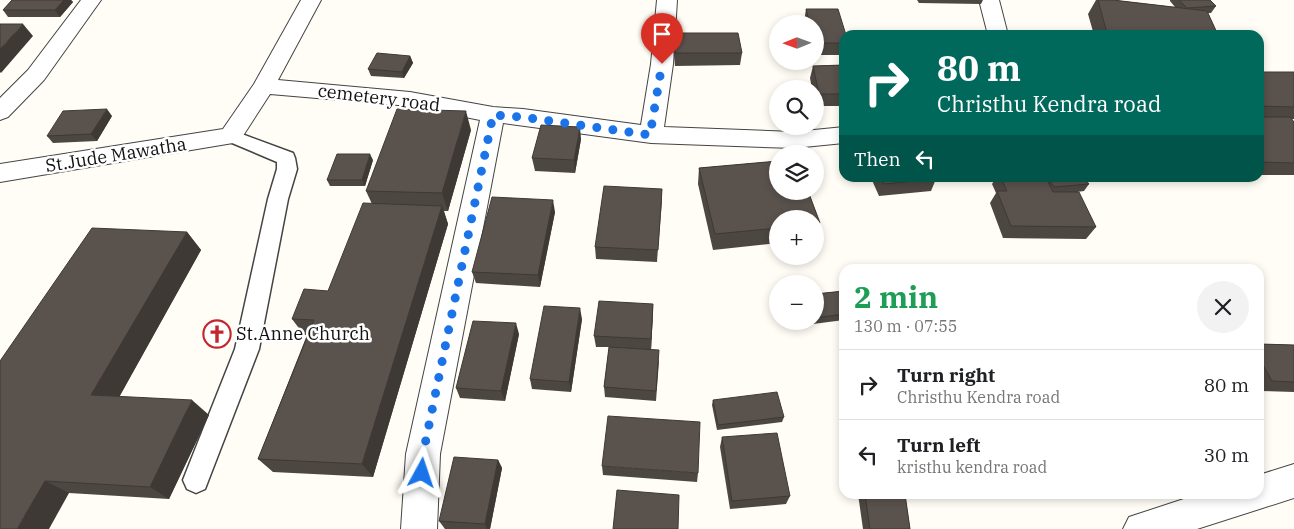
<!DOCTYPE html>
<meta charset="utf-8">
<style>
:root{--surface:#fff;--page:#f2f2f2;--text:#202124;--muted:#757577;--line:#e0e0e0}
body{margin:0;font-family:"IBM Plex Serif",serif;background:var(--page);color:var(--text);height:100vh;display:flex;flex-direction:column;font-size:19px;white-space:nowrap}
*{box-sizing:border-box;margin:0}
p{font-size:16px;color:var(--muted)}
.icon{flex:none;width:28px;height:28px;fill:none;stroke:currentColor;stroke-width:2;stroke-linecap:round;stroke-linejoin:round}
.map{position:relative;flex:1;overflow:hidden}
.panel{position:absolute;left:839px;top:264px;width:425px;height:235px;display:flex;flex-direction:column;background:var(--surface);border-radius:15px;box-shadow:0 2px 8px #0003}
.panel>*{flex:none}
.hud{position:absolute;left:839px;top:30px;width:425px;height:152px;border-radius:15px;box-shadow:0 2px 8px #0003;background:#00695c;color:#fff;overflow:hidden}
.needle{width:32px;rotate:269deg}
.tools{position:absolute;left:769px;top:15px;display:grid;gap:10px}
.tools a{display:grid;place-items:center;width:55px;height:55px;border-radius:50%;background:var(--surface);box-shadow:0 2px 8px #0003;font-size:25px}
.pin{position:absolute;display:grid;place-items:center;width:42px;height:42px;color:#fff;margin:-51px -21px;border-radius:50% 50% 50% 0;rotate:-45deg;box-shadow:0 0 5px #0007}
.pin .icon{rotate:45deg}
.me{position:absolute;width:55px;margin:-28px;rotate:5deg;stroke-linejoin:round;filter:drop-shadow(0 0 4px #0008)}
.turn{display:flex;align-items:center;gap:18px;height:105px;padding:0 15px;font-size:22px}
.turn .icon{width:65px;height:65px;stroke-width:2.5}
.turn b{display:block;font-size:35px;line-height:42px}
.then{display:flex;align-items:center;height:48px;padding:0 15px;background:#0003;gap:10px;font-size:19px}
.round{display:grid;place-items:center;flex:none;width:52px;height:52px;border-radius:26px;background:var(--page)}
.summary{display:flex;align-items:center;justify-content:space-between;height:85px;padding:0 15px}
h1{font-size:30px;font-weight:700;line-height:38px;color:#1e9e55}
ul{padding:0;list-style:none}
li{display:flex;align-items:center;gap:15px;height:70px;padding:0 15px;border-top:1px solid var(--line)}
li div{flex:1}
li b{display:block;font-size:19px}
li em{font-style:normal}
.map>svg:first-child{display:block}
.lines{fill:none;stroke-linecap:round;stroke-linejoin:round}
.service-casing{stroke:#444;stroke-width:3}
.minor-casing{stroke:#444;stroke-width:2}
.service{fill:#fff;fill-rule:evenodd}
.minor{fill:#fff;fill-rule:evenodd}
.wall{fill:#4d4742}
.shaded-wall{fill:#3f3936}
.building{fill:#5a524d;stroke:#3f3936}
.route{stroke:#1a73e8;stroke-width:9;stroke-dasharray:0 16.2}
.labels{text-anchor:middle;stroke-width:5;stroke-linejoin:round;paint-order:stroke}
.street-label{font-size:18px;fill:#111;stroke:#fff}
.poi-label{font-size:18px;fill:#111;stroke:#fff;text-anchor:start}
</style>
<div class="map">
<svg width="1294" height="529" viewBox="0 0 1294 529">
<rect width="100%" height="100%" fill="#fffdf5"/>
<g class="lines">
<g class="service-casing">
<polygon id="service" points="231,130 293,153 295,158 297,169 288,199 259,349 205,489 196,493 187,489 183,480 235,349 268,199 277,169 277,162 225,140 222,136 225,132"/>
</g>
<g class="minor-casing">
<g id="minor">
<polygon points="81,0 101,0 44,80 8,117 0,120 0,98 28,70"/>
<polygon points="301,0 321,0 278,80 410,92 493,107 523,109 641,125 651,64 657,0 677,0 673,64 664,127 794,132 844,127 844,143 794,148 651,143 503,123 440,454 437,529 401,529 406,454 480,120 410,106 270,94 239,142 0,182 0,164 223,129 254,84"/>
<polygon points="979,0 999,0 1008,35 988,35"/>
<polygon points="1294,464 1294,498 1197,529 1123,529 1129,517 1199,494 1259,494 1259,475"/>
</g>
</g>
<use href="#service" class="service"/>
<use href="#minor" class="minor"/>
</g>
<g class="wall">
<polygon points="12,0 71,0 73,2 60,17 8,17 3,10"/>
<polygon points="917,0 983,0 981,4 919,3"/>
<polygon points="1096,0 1113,0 1175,7 1170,1 1170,0 1210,0 1216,6 1211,13 1208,13 1218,35 1094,35 1088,14"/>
<polygon points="806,9 844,35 844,55 815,55 815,24 804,24 804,22"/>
<polygon points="674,33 742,53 740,65 675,66 673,46"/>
<polygon points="410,56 413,63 404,78 371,76 368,69"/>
<polygon points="844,65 844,106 816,106 815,100 815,89 812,89 810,78 813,66"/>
<polygon points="1259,72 1294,72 1294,119 1292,119 1294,122 1294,175 1259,175"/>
<polygon points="112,116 97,141 53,143 47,136"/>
<polygon points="471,130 448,211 444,211 448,224 373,477 273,472 258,459 307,335 304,335 292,319 328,291 372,204 366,191"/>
<polygon points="581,139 575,173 535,171 532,158"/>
<polygon points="373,160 365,186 330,186 327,180"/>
<polygon points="778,161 778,191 808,191 820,223 815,238 815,219 778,219 778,243 713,250 698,184 699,168"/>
<polygon points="871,178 936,178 936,179 931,191 879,196"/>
<polygon points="996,178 1084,178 1089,184 1084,191 1077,192 1096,227 1086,239 1003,238 990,203 996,193 992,184"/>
<polygon points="662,189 657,262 596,259 595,247"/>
<polygon points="555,212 540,287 476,283 472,272"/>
<polygon points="187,232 201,250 119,397 209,415 169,499 69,493 0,529"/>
<polygon points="844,291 844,320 813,324 812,321 815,321 815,294"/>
<polygon points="653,304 651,350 659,361 656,401 605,397 604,387 609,347 596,347 594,336"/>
<polygon points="582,319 571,392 532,389 530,379"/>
<polygon points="519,334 505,401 460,398 456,388"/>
<polygon points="1259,344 1294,345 1294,392 1259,391"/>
<polygon points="713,400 784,417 782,422 717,430 712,405"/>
<polygon points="722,437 790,496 786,504 730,509 720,447"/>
<polygon points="498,460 502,468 490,529 445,529 439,521"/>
<polygon points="602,466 698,473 697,482 603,475"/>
<polygon points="858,494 905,494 910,529 863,529"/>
</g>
<g class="shaded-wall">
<polygon points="64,0 71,0 73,2 60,17 55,10"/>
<polygon points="23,24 33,36 1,73 0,72 0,49"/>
<polygon points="410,56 413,63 404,78 402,72"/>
<polygon points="107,109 112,116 97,141 91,134"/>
<polygon points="466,111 471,130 448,211 442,193"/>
<polygon points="580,127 581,139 575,173 574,160"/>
<polygon points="370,154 373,160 365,186 362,180"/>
<polygon points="662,189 662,201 657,262 658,250"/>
<polygon points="553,200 555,212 540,287 538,275"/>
<polygon points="442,206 448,224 373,477 362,464"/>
<polygon points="187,232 201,250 112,410 91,395"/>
<polygon points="653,304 653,315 651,350 651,339"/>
<polygon points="580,308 582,319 571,392 569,382"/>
<polygon points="516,323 519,334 505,401 501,391"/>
<polygon points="192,400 209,415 169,499 150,487"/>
<polygon points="498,460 502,468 490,529 487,529 485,524"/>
<polygon points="45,481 69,493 49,529 17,529"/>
</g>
<g class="building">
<polygon points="12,0 64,0 55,10 3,10"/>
<polygon points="1098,0 1113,0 1207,11 1218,35 1121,35 1107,33"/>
<polygon points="1179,0 1210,0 1216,6 1187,8"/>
<polygon points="806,9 838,9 846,35 844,35 844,43 815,43 815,24 810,24"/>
<polygon points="0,24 23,24 0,49"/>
<polygon points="674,33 738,33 742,53 675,53"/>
<polygon points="377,53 410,56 402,72 368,69"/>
<polygon points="844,65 844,94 819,94 813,66"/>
<polygon points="1259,72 1294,72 1294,107 1259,106"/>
<polygon points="107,109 91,134 47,136 63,111"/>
<polygon points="397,109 466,111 442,193 366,191"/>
<polygon points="1259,117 1290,117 1294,122 1294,163 1259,162"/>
<polygon points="541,125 580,127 574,160 532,158"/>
<polygon points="337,154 370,154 362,180 327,180"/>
<polygon points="778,161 778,191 808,191 820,223 815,224 815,219 778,219 778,228 715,234 699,168"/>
<polygon points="881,178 936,178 936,179 884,184"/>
<polygon points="1001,178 1046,178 1053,192 1079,192 1096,227 1011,226 997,191 1007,191"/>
<polygon points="1048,178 1084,178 1089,184 1054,187"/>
<polygon points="604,186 662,189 658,250 595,247"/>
<polygon points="492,197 553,200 538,275 472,272"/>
<polygon points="363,203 442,206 362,464 258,459 314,320 292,319 304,289 328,291"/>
<polygon points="92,228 187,232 91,395 192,400 150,487 45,481 17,529 0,529 0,361"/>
<polygon points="844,291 844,314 815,318 815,294"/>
<polygon points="599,301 653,304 651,339 594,336"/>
<polygon points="544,306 580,308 569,382 530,379"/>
<polygon points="473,321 516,323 501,391 456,388"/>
<polygon points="1259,344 1294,345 1294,382 1272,381 1259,358"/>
<polygon points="609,347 659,350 656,391 604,387"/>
<polygon points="777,392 784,417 718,425 713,400"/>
<polygon points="608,416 700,422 698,473 602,466"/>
<polygon points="777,433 790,496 732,501 722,437"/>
<polygon points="454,457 498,460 485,524 439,521"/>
<polygon points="617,490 679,495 678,529 613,529"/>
<polygon points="865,494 905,494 910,529 870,529"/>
</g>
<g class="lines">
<polyline class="route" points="422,473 423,454 493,115 522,117 650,135 662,64"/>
</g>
<defs>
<g id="church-ring" transform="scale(1.4375)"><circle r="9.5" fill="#fff" stroke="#c4262e" stroke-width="1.5"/><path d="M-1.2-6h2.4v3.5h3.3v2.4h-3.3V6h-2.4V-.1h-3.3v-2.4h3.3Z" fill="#c4262e"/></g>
</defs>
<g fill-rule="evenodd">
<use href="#church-ring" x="217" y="334"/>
</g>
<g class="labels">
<g class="street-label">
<text transform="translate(379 98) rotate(7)" y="6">cemetery road</text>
<text transform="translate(116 155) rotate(-9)" y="6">St.Jude Mawatha</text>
</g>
<g class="poi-label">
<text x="236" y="340">St.Anne Church</text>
</g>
</g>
</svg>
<div class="tools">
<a><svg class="needle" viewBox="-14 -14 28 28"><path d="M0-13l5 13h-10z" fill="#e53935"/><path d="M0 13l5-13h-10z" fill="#757577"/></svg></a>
<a><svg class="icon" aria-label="search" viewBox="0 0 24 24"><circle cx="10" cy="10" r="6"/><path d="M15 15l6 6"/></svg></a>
<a><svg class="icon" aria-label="layers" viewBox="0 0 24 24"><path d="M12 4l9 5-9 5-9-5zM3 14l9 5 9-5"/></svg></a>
<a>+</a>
<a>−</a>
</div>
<div class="pin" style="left:662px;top:64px;background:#d93025"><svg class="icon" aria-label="arrive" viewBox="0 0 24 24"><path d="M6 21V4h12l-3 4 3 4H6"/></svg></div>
<svg class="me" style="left:422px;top:473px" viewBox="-20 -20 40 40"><path d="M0-17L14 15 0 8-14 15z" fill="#1a73e8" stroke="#fff" stroke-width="4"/></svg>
<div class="hud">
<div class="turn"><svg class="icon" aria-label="right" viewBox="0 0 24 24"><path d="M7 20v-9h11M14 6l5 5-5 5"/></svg><div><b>80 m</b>Christhu Kendra road</div></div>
<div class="then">Then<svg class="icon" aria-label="left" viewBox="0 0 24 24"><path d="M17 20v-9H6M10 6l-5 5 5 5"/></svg></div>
</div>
<section class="panel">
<div class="summary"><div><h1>2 min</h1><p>130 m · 07:55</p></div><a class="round"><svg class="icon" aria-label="close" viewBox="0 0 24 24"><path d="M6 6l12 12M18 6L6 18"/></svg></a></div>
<ul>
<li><svg class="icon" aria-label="right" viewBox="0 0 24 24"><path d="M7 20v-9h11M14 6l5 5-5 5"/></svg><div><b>Turn right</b><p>Christhu Kendra road</p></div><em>80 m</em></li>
<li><svg class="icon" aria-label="left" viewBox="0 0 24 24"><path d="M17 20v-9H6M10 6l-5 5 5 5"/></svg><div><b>Turn left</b><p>kristhu kendra road</p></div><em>30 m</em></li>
</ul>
</section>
</div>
